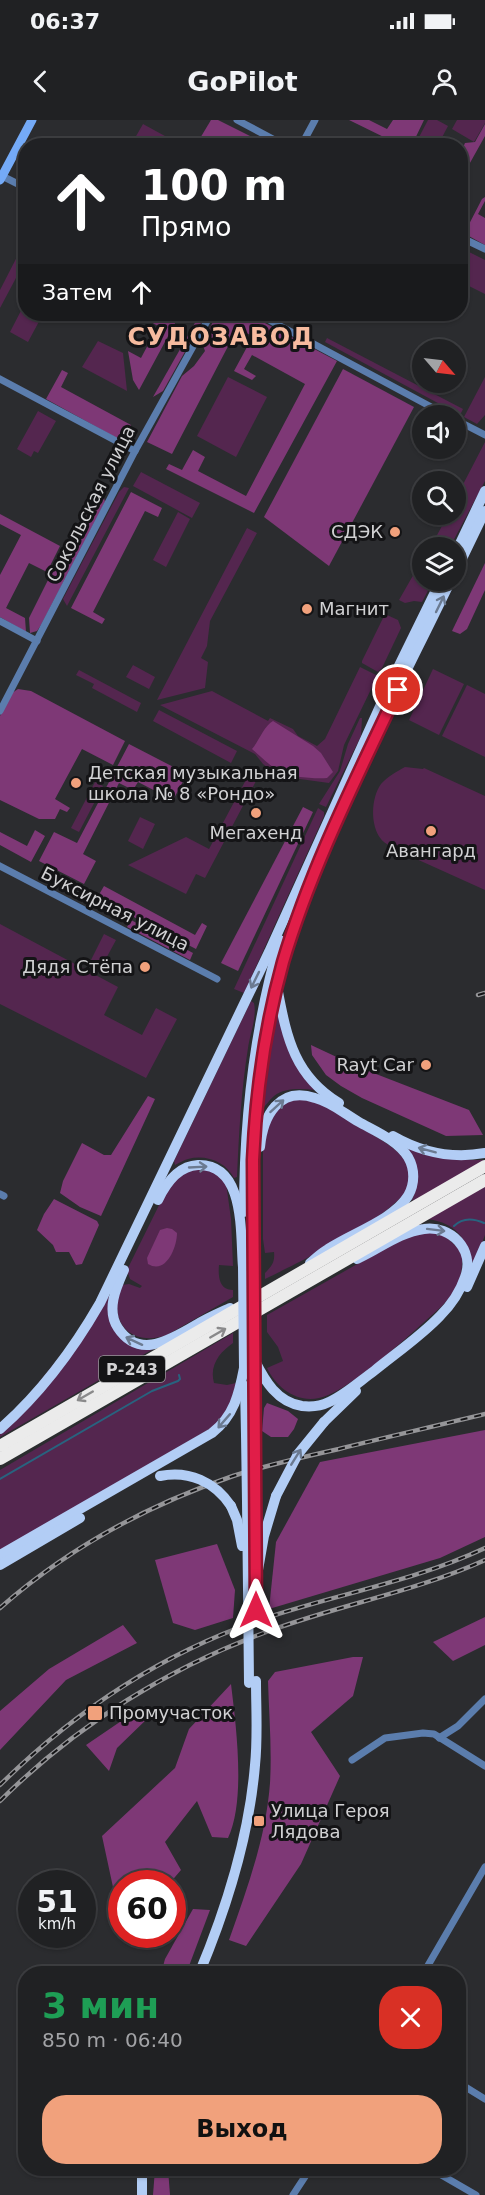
<!DOCTYPE html>
<html lang="ru">
<meta charset="utf-8">
<style>
:root{--surface:#202123;--page:#28292b;--text:#f1f3f6;--muted:#a2a3a6;--line:#3d3e41;--accent:#f1a17c}
body{margin:0;font-family:"DejaVu Sans",sans-serif;background:var(--page);color:var(--text);height:100vh;display:flex;flex-direction:column;font-size:22px;white-space:nowrap}
*{box-sizing:border-box;margin:0}
p{font-size:20px;color:var(--muted)}
.icon{flex:none;width:33px;height:33px;fill:none;stroke:currentColor;stroke-width:2;stroke-linecap:round;stroke-linejoin:round}
.map{position:relative;flex:1;overflow:hidden}
.side{position:absolute;left:18px;top:1846px;width:448px;height:210px;display:flex;flex-direction:column;background:var(--surface);border-radius:24px;box-shadow:0 2px 4px #0004,0 0 0 2px var(--line)}
.side>*{flex:none}
.hud{position:absolute;left:18px;top:18px;width:450px;height:183px;border-radius:24px;box-shadow:0 2px 4px #0004,0 0 0 2px var(--line);background:#202124;color:#fff;overflow:hidden}
.needle{width:39px;rotate:118deg}
.tools{position:absolute;left:412px;top:219px;display:grid;gap:12px}
.tools a{display:grid;place-items:center;width:54px;height:54px;border-radius:50%;background:var(--surface);box-shadow:0 2px 4px #0004,0 0 0 2px var(--line);font-size:30px}
.speed{position:absolute;left:18px;top:1750px;display:flex;gap:12px;font-size:30px;font-weight:700;text-align:center}
.speed>*{display:grid;place-content:center;width:78px;height:78px;border-radius:50%;background:var(--surface);box-shadow:0 2px 4px #0004,0 0 0 2px var(--line);line-height:1}
.speed small{font-size:15px;font-weight:400}
.speed .limit{border:9px solid #d22;background:#fff;color:#111}
.pin{position:absolute;display:grid;place-items:center;width:51px;height:51px;color:#fff;margin:-26px;border:3px solid #fff;border-radius:50%;box-shadow:0 2px 6px #0007}
.me{position:absolute;width:66px;margin:-33px;rotate:0deg;stroke-linejoin:round;filter:drop-shadow(0 0 4px #0008)}
.turn{display:flex;align-items:center;gap:21px;height:126px;padding:0 24px;font-size:27px}
.turn .icon{width:78px;height:78px;stroke-width:2.5}
.turn b{display:block;font-size:42px;line-height:51px}
.then{display:flex;align-items:center;height:57px;padding:0 24px;background:#0003;gap:12px;font-size:22px}
.round{display:grid;place-items:center;flex:none;width:63px;height:63px;border-radius:24px;background:var(--page)}
.headline{display:flex;align-items:center;justify-content:space-between;height:102px;padding:0 24px}
h1{font-size:36px;font-weight:800;line-height:45px;color:#1e9e55}
.action{display:flex;gap:12px;margin-top:auto;padding:12px 24px}
.action a{flex:1;height:69px;border-radius:24px;background:var(--accent);color:#111;font-size:24px;font-weight:800;line-height:69px;text-align:center}
.status{display:flex;justify-content:space-between;align-items:center;height:42px;padding:0 30px;background:var(--surface);direction:ltr}
.status svg{height:16px;fill:currentColor}
header{display:flex;justify-content:space-between;align-items:center;height:78px;padding:0 24px;background:var(--surface);font-size:27px;font-weight:800}
.map>svg:first-child{display:block}
.green{fill:#54264f}
.forest{fill:#7e3876}
.lines{fill:none;stroke-linecap:round;stroke-linejoin:round}
.stream{stroke:#28637f;stroke-width:2}
.street{stroke:#5b7dad;stroke-width:7}
.secondary{stroke:#74aaf7;stroke-width:9}
.primary{stroke:#b2cdf5;stroke-width:10}
.highway{stroke:#ebebeb;stroke-width:12}
.rail-casing{stroke:#959598;stroke-width:4.5}
.rail{stroke:#141416;stroke-width:2;stroke-dasharray:7;stroke-linecap:butt}
.primary-bridge{stroke:#b2cdf5;stroke-width:10}
.oneway{stroke:#6b7a91}
.oneway2{stroke:#8a8a8b}
.route-casing{stroke:#92132f;stroke-width:15}
.route{stroke:#e11d48;stroke-width:10}
.poi-dot{fill:#f1a17c;stroke:#141416;stroke-width:2}
.labels{text-anchor:middle;stroke-width:6;stroke-linejoin:round;paint-order:stroke}
.shield{fill:#141416;stroke:#98989a;stroke-width:1.5}
.shield-label{font-size:16px;font-weight:bold;fill:#d1d1d3}
.street-label{font-size:18px;fill:#d1d1d3;stroke:#141416}
.poi-label{font-size:18px;fill:#d1d1d3;stroke:#141416;text-anchor:start}
.district-label{font-size:24px;font-weight:bold;letter-spacing:1.5px;fill:#f7bb9f;stroke:#141416}
</style>
<div class="status"><b>06:37</b><svg viewBox="0 0 49 12"><path d="M0 12V9h3v3zM5 12V6h3v6zM10 12V3h3v9zM15 12V0h3v12zM26 1h20v11H26zM47 4h2v5h-2z"/></svg></div>
<header><svg class="icon" aria-label="back" viewBox="0 0 24 24"><path d="M15 5l-7 7 7 7"/></svg>GoPilot<svg class="icon" aria-label="person" viewBox="0 0 24 24"><circle cx="12" cy="8" r="4"/><path d="M4 21q1-7 8-7t8 7"/></svg></header>
<div class="map">
<svg width="485" height="2075" viewBox="0 0 485 2075">
<rect width="100%" height="100%" fill="#2b2c2f"/>
<g class="green">
<polygon points="428,0 437,0 448,6 438,25 426,25 417,21"/>
<polygon points="457,0 485,0 485,3 474,22 452,9"/>
<polygon points="143,4 174,21 171,25 131,25"/>
<polygon points="463,129 485,140 485,174 461,162 461,134"/>
<polygon points="20,131 25,134 25,141 0,188 0,170"/>
<polygon points="25,183 26,194 43,194 28,222 10,212"/>
<polygon points="327,218 463,289 460,295 325,222"/>
<polygon points="98,221 123,233 127,271 82,247"/>
<polygon points="228,257 267,277 236,337 197,316"/>
<polygon points="485,257 485,295 477,304 464,297"/>
<polygon points="38,291 56,301 38,333 34,331 31,337 17,329"/>
<polygon points="485,322 485,361 450,427 430,428 448,395 456,394 456,378"/>
<polygon points="141,352 200,383 192,398 133,366"/>
<polygon points="124,367 129,368 67,486 63,479 119,372"/>
<polygon points="178,392 190,399 166,447 153,440"/>
<polygon points="247,408 257,413 210,501 207,526 201,538 208,542 205,568 157,580"/>
<polygon points="423,438 423,460 433,461 422,482 414,481 405,483 399,480"/>
<polygon points="387,495 398,500 401,508 382,548 378,552 362,543 362,541 384,496"/>
<polygon points="133,545 155,557 149,569 126,557"/>
<polygon points="360,547 376,555 376,559 344,625 338,651 329,663 278,656 263,644 255,634 160,585 212,571 268,601 270,598 293,609 298,616 317,626 325,619"/>
<polygon points="433,549 464,564 439,615 409,600"/>
<polygon points="79,550 141,583 137,592 92,568 94,564 76,555"/>
<polygon points="467,565 485,574 485,637 442,616"/>
<polygon points="159,590 237,631 231,643 153,601"/>
<polygon points="360,598 362,598 361,616 326,687 319,684 340,651 348,624"/>
<path d="M 405,647 L 423,649 L 424,648 L 485,676 L 485,770 L 392,728 C 389,725 383,722 381,719 C 370,705 371,678 381,664 C 388,656 396,652 405,647 Z"/>
<polygon points="248,656 256,661 205,758 196,754 186,774 128,745 186,717 209,729"/>
<polygon points="95,662 103,666 79,712 71,708"/>
<polygon points="318,688 324,692 324,696 244,873 234,869"/>
<polygon points="140,697 155,704 143,729 128,721"/>
<polygon points="0,804 118,867 104,895 142,915 156,888 177,899 146,958 0,884"/>
<polygon points="104,814 116,820 102,846 91,840"/>
<path d="M 251,881 L 254,883 C 257,897 250,914 248,928 C 241,971 239,1014 237,1057 L 234,1058 C 226,1042 206,1034 188,1039 C 184,1040 179,1043 175,1045 L 174,1041 Z"/>
<path d="M 278,893 L 316,970 C 301,969 286,967 274,976 C 269,980 265,987 261,990 L 275,895 Z"/>
<path d="M 292,979 C 302,980 314,980 323,984 C 340,990 363,1008 378,1018 C 396,1029 413,1041 409,1064 C 404,1092 292,1146 265,1159 L 265,1153 C 272,1146 275,1142 274,1132 L 265,1133 L 263,1119 L 263,1017 L 271,993 Z"/>
<path d="M 410,1028 L 470,1040 L 485,1040 L 414,1081 L 412,1080 C 421,1058 417,1051 409,1030 Z"/>
<path d="M 209,1048 L 226,1063 L 231,1099 L 233,1146 L 219,1145 C 218,1156 219,1170 233,1170 L 233,1177 L 167,1215 C 142,1224 116,1214 117,1183 C 117,1177 120,1171 122,1165 L 129,1164 L 140,1168 L 142,1166 L 130,1159 L 127,1150 L 167,1069 L 181,1052 Z"/>
<path d="M 485,1064 L 485,1115 L 475,1141 L 472,1142 C 464,1116 457,1104 428,1099 Z"/>
<path d="M 440,1111 L 462,1132 C 463,1156 459,1168 442,1186 C 416,1209 350,1272 319,1278 C 296,1283 276,1267 267,1248 L 283,1241 L 278,1227 L 267,1212 L 267,1195 L 407,1116 Z"/>
<polygon points="109,1175 108,1192 116,1212 155,1228 0,1317 0,1311"/>
<path d="M 233,1213 L 233,1223 C 220,1232 209,1245 214,1263 L 227,1265 L 236,1263 L 230,1285 L 218,1304 L 0,1431 L 0,1350 Z"/>
</g>
<g class="forest">
<polygon points="211,0 218,0 268,25 196,25"/>
<polygon points="349,0 369,0 387,9 393,0 424,0 412,25 400,25"/>
<polygon points="485,4 485,16 461,59 461,32 465,23 475,22"/>
<polygon points="485,77 485,81 478,94 485,98 485,125 467,115 465,112 482,79"/>
<polygon points="157,194 180,194 139,270 133,260 128,231 141,238 158,206 149,201"/>
<polygon points="200,194 206,194 163,271 153,277"/>
<polygon points="217,194 248,194 337,241 254,393 166,349 169,344 182,350 193,330 205,337 198,351 246,376 305,264 252,235 244,249 256,256 252,260 234,251 253,216 237,209 172,334 147,322 182,256 194,246 205,231 202,223"/>
<polygon points="343,249 414,287 329,446 264,397"/>
<polygon points="62,250 68,253 61,267 131,305 122,321 46,279"/>
<polygon points="131,372 162,388 158,397 145,391 93,492 105,499 102,504 71,488"/>
<polygon points="103,374 105,382 41,505 37,511 30,513 29,498 63,430 75,417 92,387"/>
<polygon points="0,394 60,426 47,452 29,443 6,488 25,498 26,512 0,497 0,455 21,415 0,404"/>
<polygon points="485,443 485,470 467,509 460,514 452,511"/>
<polygon points="18,569 31,571 125,621 113,645 82,629 55,679 70,688 67,692 60,689 55,699 39,699 0,680 0,596 12,573"/>
<path d="M 273,601 L 313,626 L 321,633 L 333,652 L 327,658 C 315,659 288,657 279,651 C 269,645 260,636 252,629 C 259,621 264,606 273,601 Z"/>
<polygon points="129,624 187,654 173,680 138,662 133,670 119,663 83,734 96,741 84,764 39,741 54,712 77,723"/>
<polygon points="303,687 313,692 238,851 221,843"/>
<polygon points="35,710 45,716 31,742 0,725 0,712 27,726"/>
<polygon points="104,766 195,815 202,803 207,806 196,829 97,778"/>
<polygon points="131,800 193,833 190,840 127,807"/>
<polygon points="311,925 358,947 469,990 483,1015 446,1016 362,978 341,966 326,955 312,935"/>
<polygon points="148,976 155,979 101,1096 80,1087 60,1073 63,1061 82,1023 104,1035 111,1035"/>
<polygon points="54,1079 97,1101 99,1105 82,1144 76,1145 69,1132 56,1132 53,1125 37,1110 44,1094"/>
<path d="M 167,1108 L 172,1109 L 177,1113 C 177,1127 166,1155 148,1144 L 147,1138 L 160,1110 Z"/>
<polygon points="267,1283 288,1291 298,1299 294,1309 288,1317 271,1317 262,1311 264,1288"/>
<polygon points="485,1310 485,1417 440,1438 269,1489 276,1422 320,1342"/>
<polygon points="217,1424 235,1470 233,1498 195,1510 173,1503 155,1440"/>
<polygon points="485,1497 485,1525 453,1541 433,1522"/>
<polygon points="123,1505 137,1523 66,1560 0,1630 0,1591 49,1549"/>
<path d="M 353,1537 L 363,1537 L 353,1576 L 311,1612 L 340,1656 L 301,1744 L 246,1826 L 229,1820 C 247,1769 266,1718 270,1663 C 272,1630 269,1595 268,1561 L 275,1552 Z"/>
<path d="M 231,1564 C 236,1606 246,1680 228,1718 L 212,1717 L 197,1681 L 165,1722 L 181,1750 L 169,1764 L 122,1764 L 121,1794 L 119,1795 L 102,1716 L 175,1648 L 189,1609 Z"/>
<polygon points="136,1591 149,1593 149,1597 117,1628 109,1651 86,1625"/>
<polygon points="193,1789 210,1790 186,1854 161,1854 165,1839"/>
<polygon points="155,2049 168,2049 170,2075 153,2075"/>
</g>
<g class="lines">
<g class="stream">
<path d="M 454,1106 C 463,1097 473,1098 484,1103"/>
<polyline points="0,1359 152,1271 178,1261 180,1259 179,1255"/>
</g>
<g class="street">
<polyline points="237,0 286,26"/>
<polyline points="301,26 315,0"/>
<polyline points="0,55 26,68"/>
<polyline points="460,117 485,129"/>
<polyline points="258,194 448,296"/>
<polyline points="0,259 135,331"/>
<polyline points="456,300 485,315"/>
<polyline points="0,501 37,521"/>
<polyline points="0,591 135,331 211,194"/>
<polyline points="0,746 217,859"/>
<polyline points="0,1074 4,1076"/>
<polyline points="439,1618 458,1606 485,1579"/>
<polyline points="352,1640 385,1618 423,1613 434,1614 485,1646"/>
<polyline points="423,1854 485,1747"/>
<polyline points="459,1963 485,1979"/>
<polyline points="431,2049 476,2075"/>
<polyline points="293,2075 310,2049"/>
</g>
<polyline class="secondary" points="0,60 32,0"/>
<g class="primary">
<polyline points="456,432 485,371"/>
<polyline points="456,451 485,391"/>
<path d="M 278,872 C 287,919 295,956 339,983"/>
<path d="M 393,1016 C 421,1032 453,1039 485,1033"/>
<path d="M 260,1027 C 263,996 279,966 315,978 C 331,982 345,994 359,1002 C 375,1011 397,1020 408,1037 C 415,1049 415,1064 408,1076 C 393,1100 352,1113 328,1129 C 321,1133 316,1138 310,1143"/>
<path d="M 158,1080 C 166,1063 178,1046 198,1045 C 246,1044 240,1114 243,1147"/>
<path d="M 244,1092 C 244,999 254,909 280,820"/>
<path d="M 254,1141 C 253,1070 251,998 264,928 C 294,762 378,611 451,460"/>
<path d="M 124,1150 C 116,1168 106,1190 118,1208 C 140,1241 172,1218 196,1205 C 207,1198 219,1193 230,1188"/>
<polyline points="467,1167 485,1126"/>
<path d="M 255,1241 C 265,1261 277,1282 302,1286 C 311,1287 321,1286 329,1282 C 345,1275 360,1261 374,1251 C 396,1233 421,1216 440,1196 C 451,1185 460,1172 465,1157 C 475,1130 451,1105 424,1109 C 400,1112 379,1129 357,1139"/>
<polyline points="255,1244 255,1313"/>
<polyline points="245,1266 246,1315"/>
<polyline points="324,1302 356,1271"/>
<path d="M 0,1309 C 41,1273 73,1230 100,1183 L 269,832 L 391,562 L 441,460"/>
<polyline points="255,1379 255,1436"/>
<polyline points="247,1382 248,1468"/>
<polyline points="231,1386 237,1400 242,1426"/>
<path d="M 0,1435 L 212,1313 C 234,1296 239,1274 244,1248"/>
<polyline points="0,1445 80,1398"/>
<polyline points="255,1467 264,1416 276,1376"/>
<path d="M 199,1854 C 227,1787 249,1718 255,1645 C 258,1617 256,1589 256,1561"/>
<polyline points="142,2075 142,2049"/>
</g>
<g class="highway">
<polyline points="0,1326 485,1046"/>
<polyline points="0,1339 485,1060"/>
</g>
<g class="rail-casing">
<g id="rail">
<polyline points="478,875 485,873"/>
<path d="M 0,1488 C 67,1429 148,1385 233,1356 C 267,1345 303,1337 339,1329 C 387,1317 436,1306 485,1294"/>
<path d="M 0,1665 C 77,1589 169,1529 272,1496 C 343,1473 417,1460 485,1428"/>
<path d="M 0,1681 C 76,1605 171,1546 272,1510 C 343,1484 417,1471 485,1440"/>
</g>
</g>
<use href="#rail" class="rail"/>
<g class="primary-bridge">
<polyline points="254,1141 255,1241"/>
<polyline points="243,1147 244,1248"/>
<polyline points="255,1313 255,1379"/>
<polyline points="246,1315 247,1382"/>
<path d="M 160,1356 C 189,1350 215,1362 231,1386"/>
<polyline points="276,1376 298,1334 324,1302"/>
<polyline points="248,1468 249,1563"/>
</g>
</g>
<defs><path id="oneway-shaft" d="M-6 0H5M1.5-3L5.5 0L1.5 3" fill="none" stroke-width="1.6" stroke-linecap="round" stroke-linejoin="round" transform="scale(1.5)"/></defs>
<g class="oneway">
<use href="#oneway-shaft" transform="translate(440 484) rotate(-64)"/>
<use href="#oneway-shaft" transform="translate(255 860) rotate(116)"/>
<use href="#oneway-shaft" transform="translate(277 986) rotate(-42)"/>
<use href="#oneway-shaft" transform="translate(427 1030) rotate(-165)"/>
<use href="#oneway-shaft" transform="translate(198 1047) rotate(-3)"/>
<use href="#oneway-shaft" transform="translate(436 1110) rotate(7)"/>
<use href="#oneway-shaft" transform="translate(134 1221) rotate(-155)"/>
<use href="#oneway-shaft" transform="translate(224 1301) rotate(131)"/>
<use href="#oneway-shaft" transform="translate(296 1337) rotate(-58)"/>
</g>
<g class="oneway2">
<use href="#oneway-shaft" transform="translate(218 1213) rotate(-30)"/>
<use href="#oneway-shaft" transform="translate(85 1276) rotate(150)"/>
</g>
<g class="lines">
<g class="route-casing">
<path id="route" d="M 256,1490 L 253,1040 C 256,973 265,907 283,842 C 311,748 356,659 398,570"/>
</g>
<use href="#route" class="route"/>
</g>
<g class="poi-dot">
<circle cx="395" cy="412" r="6"/>
<circle cx="307" cy="489" r="6"/>
<circle cx="76" cy="663" r="6"/>
<circle cx="256" cy="693" r="6"/>
<circle cx="431" cy="711" r="6"/>
<circle cx="145" cy="847" r="6"/>
<circle cx="426" cy="945" r="6"/>
<rect x="87" y="1585" width="16" height="16" rx="3"/>
<rect x="253" y="1695" width="12" height="12" rx="3"/>
</g>
<g class="labels">
<rect class="shield" x="99" y="1236" width="66" height="26" rx="4.5"/>
<g class="shield-label">
<text x="132" y="1255">Р-243</text>
</g>
<g class="street-label">
<text transform="translate(91 384) rotate(-63)" y="6">Сокольская улица</text>
<text transform="translate(115 789) rotate(27)" y="6">Буксирная улица</text>
</g>
<g class="poi-label">
<text x="383" y="418" text-anchor="end">СДЭК</text>
<text x="319" y="495">Магнит</text>
<text x="88" y="659">Детская музыкальная<tspan x="88" dy="21">школа № 8 «Рондо»</tspan></text>
<text x="256" y="719" text-anchor="middle">Мегахенд</text>
<text x="431" y="737" text-anchor="middle">Авангард</text>
<text x="133" y="853" text-anchor="end">Дядя Стёпа</text>
<text x="414" y="951" text-anchor="end">Rayt Car</text>
<text x="109" y="1599">Промучасток</text>
<text x="271" y="1697">Улица Героя<tspan x="271" dy="21">Лядова</tspan></text>
</g>
<g class="district-label">
<text x="221" y="225">СУДОЗАВОД</text>
</g>
</g>
</svg>
<div class="tools">
<a><svg class="needle" viewBox="-14 -14 28 28"><path d="M0-13l5 13h-10z" fill="#e53935"/><path d="M0 13l5-13h-10z" fill="#a2a3a6"/></svg></a>
<a><svg class="icon" aria-label="sound" viewBox="0 0 24 24"><path d="M4 9h4l5-4v14l-5-4H4zM17 9q2 3 0 6"/></svg></a>
<a><svg class="icon" aria-label="search" viewBox="0 0 24 24"><circle cx="10" cy="10" r="6"/><path d="M15 15l6 6"/></svg></a>
<a><svg class="icon" aria-label="layers" viewBox="0 0 24 24"><path d="M12 4l9 5-9 5-9-5zM3 14l9 5 9-5"/></svg></a>
</div>
<div class="speed"><div>51<small>km/h</small></div><div class="limit">60</div></div>
<div class="pin" style="left:398px;top:570px;background:#d93025"><svg class="icon" aria-label="arrive" viewBox="0 0 24 24"><path d="M6 21V4h12l-3 4 3 4H6"/></svg></div>
<svg class="me" style="left:256px;top:1490px" viewBox="-20 -20 40 40"><path d="M0-17L14 15 0 8-14 15z" fill="#e11d48" stroke="#fff" stroke-width="4"/></svg>
<div class="hud">
<div class="turn"><svg class="icon" aria-label="ahead" viewBox="0 0 24 24"><path d="M12 20V5M6 11l6-6 6 6"/></svg><div><b>100 m</b>Прямо</div></div>
<div class="then">Затем<svg class="icon" aria-label="ahead" viewBox="0 0 24 24"><path d="M12 20V5M6 11l6-6 6 6"/></svg></div>
</div>
<section class="side">
<div class="headline"><div><h1>3 мин</h1><p>850 m · 06:40</p></div><a class="round" style="background:#d93025;color:#fff"><svg class="icon" aria-label="close" viewBox="0 0 24 24"><path d="M6 6l12 12M18 6L6 18"/></svg></a></div>
<div class="action"><a>Выход</a></div>
</section>
</div>
